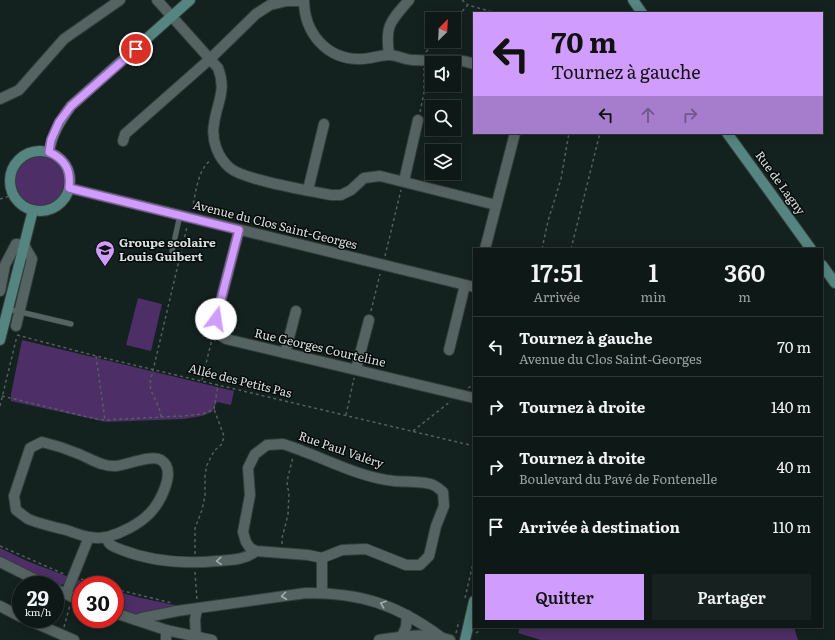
<!DOCTYPE html>
<html lang="fr">
<meta charset="utf-8">
<style>
:root{--surface:#0e1917;--page:#172220;--text:#f1f3f6;--muted:#9ba0a1;--line:#2e3836;--accent:#d09dff}
body{margin:0;font-family:Literata,serif;background:var(--page);color:var(--text);height:100vh;display:flex;flex-direction:column;font-size:15px;white-space:nowrap}
*{box-sizing:border-box;margin:0}
p{font-size:13px;color:var(--muted)}
.icon{flex:none;width:22px;height:22px;fill:none;stroke:currentColor;stroke-width:2;stroke-linecap:round;stroke-linejoin:round}
.map{position:relative;flex:1;overflow:hidden}
.side{position:absolute;left:473px;top:248px;width:350px;height:380px;display:flex;flex-direction:column;background:var(--surface);border-radius:0px;box-shadow:0 2px 10px #0003,0 0 0 1px var(--line)}
.side>*{flex:none}
.hud{position:absolute;left:473px;top:12px;width:350px;height:122px;border-radius:0px;box-shadow:0 2px 10px #0003,0 0 0 1px var(--line);background:#d09dff;color:#111;overflow:hidden}
.needle{width:26px;rotate:24deg}
.tools{position:absolute;left:425px;top:12px;display:grid;gap:8px}
.tools a{display:grid;place-items:center;width:36px;height:36px;border-radius:0px;background:var(--surface);box-shadow:0 2px 10px #0003,0 0 0 1px var(--line);font-size:20px}
.speed{position:absolute;left:12px;top:576px;display:flex;gap:8px;font-size:20px;font-weight:700;text-align:center}
.speed>*{display:grid;place-content:center;width:52px;height:52px;border-radius:50%;background:var(--surface);box-shadow:0 2px 10px #0003,0 0 0 1px var(--line);line-height:1}
.speed small{font-size:10px;font-weight:400}
.speed .limit{border:6px solid #d22;background:#fff;color:#111}
.pin{position:absolute;display:grid;place-items:center;width:34px;height:34px;color:#fff;margin:-17px;border:2px solid #fff;border-radius:50%;box-shadow:0 1px 4px #0007}
.me{position:absolute;width:44px;margin:-22px;rotate:14deg;stroke-linejoin:round;filter:drop-shadow(0 0 3px #0008)}
.turn{display:flex;align-items:center;gap:14px;height:84px;padding:0 12px;font-size:18px}
.turn .icon{width:52px;height:52px;stroke-width:2.5}
.turn b{display:block;font-size:28px;line-height:34px}
.lanes{display:flex;align-items:center;height:38px;padding:0 12px;background:#0003;justify-content:center;gap:20px;direction:ltr}
.lanes .off{opacity:.35}
.eta{display:flex;justify-content:space-evenly;align-items:center;height:68px;text-align:center}
.eta b{font-size:24px;font-weight:600;line-height:28px}
.button{display:flex;gap:8px;margin-top:auto;padding:8px 12px}
.button a{flex:1;height:46px;border-radius:0px;background:var(--accent);color:#111;font-size:16px;font-weight:600;line-height:46px;text-align:center}
.button a+a{background:var(--page);color:var(--text)}
ul{padding:0;list-style:none}
li{display:flex;align-items:center;gap:12px;height:60px;padding:0 12px;border-top:1px solid var(--line)}
li div{flex:1}
li b{display:block;font-size:15px}
li em{font-style:normal}
.map>svg:first-child{display:block}
.green{fill:#4d2e66}
.lines{fill:none;stroke-linecap:round;stroke-linejoin:round}
.lane-casing{stroke:#353e3c;stroke-width:6}
.street-casing{stroke:#353e3c;stroke-width:12}
.secondary-casing{stroke:#353e3c;stroke-width:12}
.path{stroke:#53605e;stroke-width:1.5;stroke-dasharray:3 3;stroke-linecap:butt}
.lane{stroke:#556462;stroke-width:5}
.street{stroke:#556462;stroke-width:10}
.secondary{stroke:#558580;stroke-width:10}
.oneway{stroke:#a4afad}
.route-casing{stroke:#8766a6;stroke-width:10}
.route{stroke:#d09dff;stroke-width:7}
.labels{text-anchor:middle;stroke-width:3;stroke-linejoin:round;paint-order:stroke}
.street-label{font-size:12px;fill:#d8e1df;stroke:#050908}
.poi-label{font-size:12px;font-weight:bold;fill:#d8e1df;stroke:#050908;text-anchor:start}
</style>
<div class="map">
<svg width="835" height="640" viewBox="0 0 835 640">
<rect width="100%" height="100%" fill="#13211f"/>
<g class="green">
<circle cx="40" cy="181" r="25"/>
<polygon points="138,298 162,304 151,351 126,345"/>
<polygon points="22,340 234,391 231,405 217,402 212,412 202,416 184,419 106,422 11,401 11,394"/>
<polygon points="0,548 27,561 69,577 66,583 58,586 0,557"/>
<polygon points="75,579 95,585 81,585 81,595 74,593 73,585"/>
<polygon points="115,591 141,598 175,605 175,609 134,616 115,608"/>
<polygon points="520,627 794,627 798,640 541,640 518,633"/>
</g>
<g class="lines">
<g class="lane-casing">
<g id="lane">
<polyline points="172,251 180,215"/>
<polyline points="8,309 71,324"/>
</g>
</g>
<g class="street-casing">
<g id="street">
<path d="M 157,0 L 218,68 C 227,91 217,102 214,124 C 211,140 218,158 230,168 C 244,180 310,191 331,195 L 341,195 L 351,190 L 364,178 L 380,176 L 496,205"/>
<path d="M 304,0 C 304,33 327,60 361,59 C 370,59 380,55 389,55 C 397,55 405,60 413,60 C 433,62 455,57 474,64"/>
<path d="M 389,55 C 385,25 390,22 409,0"/>
<polyline points="0,99 19,90 64,39 120,0"/>
<polyline points="123,141 125,134 210,59 256,14 270,5 287,1 304,1"/>
<polyline points="404,181 418,120"/>
<polyline points="69,188 474,287"/>
<polyline points="308,190 324,124"/>
<path d="M 239,230 L 216,319 C 216,328 217,334 226,339 L 474,398"/>
<polyline points="485,249 515,133"/>
<polyline points="0,291 5,265 16,244 24,245 32,259 16,326"/>
<polyline points="449,350 465,285"/>
<polyline points="285,353 296,311"/>
<polyline points="356,369 369,320"/>
<path d="M 42,442 C 55,445 67,449 79,454 C 91,459 103,467 116,466 C 128,465 151,454 161,460 C 178,471 159,504 149,514 C 139,524 122,533 107,537 C 102,538 94,538 89,537 C 81,536 73,532 66,530 C 54,527 40,524 28,519 C 24,516 20,513 16,510 L 14,496 L 30,448 Z"/>
<path d="M 283,444 C 319,455 356,477 394,481 C 404,482 425,481 433,485 C 437,486 440,490 443,492 L 444,506 L 436,526 L 429,556 L 420,565 L 406,565 L 366,549 L 342,550 L 322,558 L 308,555 L 256,551 L 250,548 L 246,542 L 243,532 L 250,495 L 248,468 L 255,454 L 267,445 Z"/>
<path d="M 106,537 C 107,539 108,541 109,543 C 112,547 118,548 122,550 C 153,562 185,564 217,561 C 231,560 245,560 256,551"/>
<polyline points="322,558 322,593"/>
<polyline points="0,562 46,585"/>
<polyline points="55,589 81,601"/>
<polyline points="66,594 89,537"/>
<polyline points="0,606 21,617"/>
<polyline points="115,613 166,630 212,640"/>
<polyline points="26,619 74,640"/>
<path d="M 136,620 L 142,618 L 177,611 L 306,593 C 361,593 396,604 441,637"/>
<polyline points="402,636 406,627 407,615"/>
<polyline points="196,637 195,620 197,609"/>
<polyline points="166,640 166,630"/>
<path d="M 379,640 C 404,636 426,632 450,640"/>
</g>
</g>
<g class="secondary-casing">
<g id="secondary">
<polyline points="633,0 642,13"/>
<polyline points="727,133 811,249"/>
<circle cx="40" cy="181" r="30"/>
<path d="M 49,152 C 52,134 60,121 71,106 L 190,0"/>
<polyline points="822,265 835,283"/>
<polyline points="0,340 33,210"/>
<polyline points="465,640 474,601"/>
</g>
</g>
<g class="path">
<polyline points="462,0 468,5"/>
<polyline points="454,20 468,5 496,13"/>
<polyline points="426,52 436,41"/>
<polyline points="420,112 424,93 424,68"/>
<polyline points="0,199 13,195"/>
<path d="M 192,209 C 196,194 197,170 211,160"/>
<polyline points="542,249 548,221 561,179 569,133"/>
<polyline points="571,249 600,133"/>
<polyline points="385,256 401,190"/>
<polyline points="371,311 380,274"/>
<polyline points="17,335 96,356 474,446"/>
<polyline points="96,356 105,420"/>
<polyline points="202,380 212,339"/>
<polyline points="468,388 474,384"/>
<polyline points="2,396 96,419 105,420 182,416 203,414 214,409 218,385"/>
<polyline points="0,406 17,336"/>
<polyline points="346,415 354,378"/>
<path d="M 161,417 C 160,404 150,395 150,383 L 187,227"/>
<polyline points="413,431 451,401"/>
<polyline points="282,544 282,538 288,515 289,492 287,486 288,477 293,457"/>
<polyline points="0,546 64,574"/>
<polyline points="195,554 195,528 202,510 205,496 205,475 207,465 214,451 222,444 224,436 214,409"/>
<polyline points="195,572 197,600"/>
<polyline points="81,579 99,585"/>
<polyline points="115,589 172,603"/>
<polyline points="465,598 474,559"/>
<polyline points="64,627 70,605"/>
<polyline points="456,633 459,621"/>
<polyline points="476,633 479,631 480,627"/>
</g>
<use href="#lane" class="lane"/>
<use href="#street" class="street"/>
<use href="#secondary" class="secondary"/>
</g>
<defs><path id="oneway-chevron" d="M-2-3.5L2.5 0L-2 3.5" fill="none" stroke-width="1.6" stroke-linecap="round" stroke-linejoin="round"/></defs>
<g class="oneway">
<use href="#oneway-chevron" transform="translate(219 561) rotate(176)"/>
<use href="#oneway-chevron" transform="translate(284 596) rotate(173)"/>
<use href="#oneway-chevron" transform="translate(383 604) rotate(-161)"/>
</g>
<g class="lines">
<g class="route-casing">
<path id="route" d="M 136,49 L 71,106 L 59,122 L 51,140 L 49,152 C 66,160 71,170 69,188 L 239,230 L 216,319"/>
</g>
<use href="#route" class="route"/>
</g>
<defs>
<g id="school-pin" transform="scale(1)"><path d="M0 17L-7.5 6A9.5 9.5 0 1 1 7.5 6Z" fill="#d09dff" stroke="#050908"/><path d="M0-5L7-2L0 1L-7-2ZM-4 1L0 2.5L4 1V4Q0 6-4 4Z" fill="#111"/></g>
</defs>
<g fill-rule="evenodd">
<use href="#school-pin" x="105" y="250"/>
</g>
<g class="labels">
<g class="street-label">
<text transform="translate(780 183) rotate(54)" y="4">Rue de Lagny</text>
<text transform="translate(275 225) rotate(14)" y="4">Avenue du Clos Saint-Georges</text>
<text transform="translate(320 348) rotate(13)" y="4">Rue Georges Courteline</text>
<text transform="translate(240 381) rotate(14)" y="4">Allée des Petits Pas</text>
<text transform="translate(341 450) rotate(19)" y="4">Rue Paul Valéry</text>
</g>
<g class="poi-label">
<text x="119" y="247">Groupe scolaire<tspan x="119" dy="14">Louis Guibert</tspan></text>
</g>
</g>
</svg>
<div class="tools">
<a><svg class="needle" viewBox="-14 -14 28 28"><path d="M0-13l5 13h-10z" fill="#e53935"/><path d="M0 13l5-13h-10z" fill="#9ba0a1"/></svg></a>
<a><svg class="icon" aria-label="sound" viewBox="0 0 24 24"><path d="M4 9h4l5-4v14l-5-4H4zM17 9q2 3 0 6"/></svg></a>
<a><svg class="icon" aria-label="search" viewBox="0 0 24 24"><circle cx="10" cy="10" r="6"/><path d="M15 15l6 6"/></svg></a>
<a><svg class="icon" aria-label="layers" viewBox="0 0 24 24"><path d="M12 4l9 5-9 5-9-5zM3 14l9 5 9-5"/></svg></a>
</div>
<div class="speed"><div>29<small>km/h</small></div><div class="limit">30</div></div>
<div class="pin" style="left:136px;top:49px;background:#d93025"><svg class="icon" aria-label="arrive" viewBox="0 0 24 24"><path d="M6 21V4h12l-3 4 3 4H6"/></svg></div>
<svg class="me" style="left:216px;top:319px" viewBox="-20 -20 40 40"><circle r="19" fill="#fff"/><path d="M0-13L10 11 0 6-10 11z" fill="#d09dff"/></svg>
<div class="hud">
<div class="turn"><svg class="icon" aria-label="left" viewBox="0 0 24 24"><path d="M17 20v-9H6M10 6l-5 5 5 5"/></svg><div><b>70 m</b>Tournez à gauche</div></div>
<div class="lanes"><svg class="icon" aria-label="left" viewBox="0 0 24 24"><path d="M17 20v-9H6M10 6l-5 5 5 5"/></svg><svg class="icon off" aria-label="ahead" viewBox="0 0 24 24"><path d="M12 20V5M6 11l6-6 6 6"/></svg><svg class="icon off" aria-label="right" viewBox="0 0 24 24"><path d="M7 20v-9h11M14 6l5 5-5 5"/></svg></div>
</div>
<section class="side">
<div class="eta">
<div><b>17:51</b><p>Arrivée</p></div>
<div><b>1</b><p>min</p></div>
<div><b>360</b><p>m</p></div>
</div>
<ul>
<li><svg class="icon" aria-label="left" viewBox="0 0 24 24"><path d="M17 20v-9H6M10 6l-5 5 5 5"/></svg><div><b>Tournez à gauche</b><p>Avenue du Clos Saint-Georges</p></div><em>70 m</em></li>
<li><svg class="icon" aria-label="right" viewBox="0 0 24 24"><path d="M7 20v-9h11M14 6l5 5-5 5"/></svg><div><b>Tournez à droite</b></div><em>140 m</em></li>
<li><svg class="icon" aria-label="right" viewBox="0 0 24 24"><path d="M7 20v-9h11M14 6l5 5-5 5"/></svg><div><b>Tournez à droite</b><p>Boulevard du Pavé de Fontenelle</p></div><em>40 m</em></li>
<li><svg class="icon" aria-label="arrive" viewBox="0 0 24 24"><path d="M6 21V4h12l-3 4 3 4H6"/></svg><div><b>Arrivée à destination</b></div><em>110 m</em></li>
</ul>
<div class="button"><a>Quitter</a><a>Partager</a></div>
</section>
</div>
